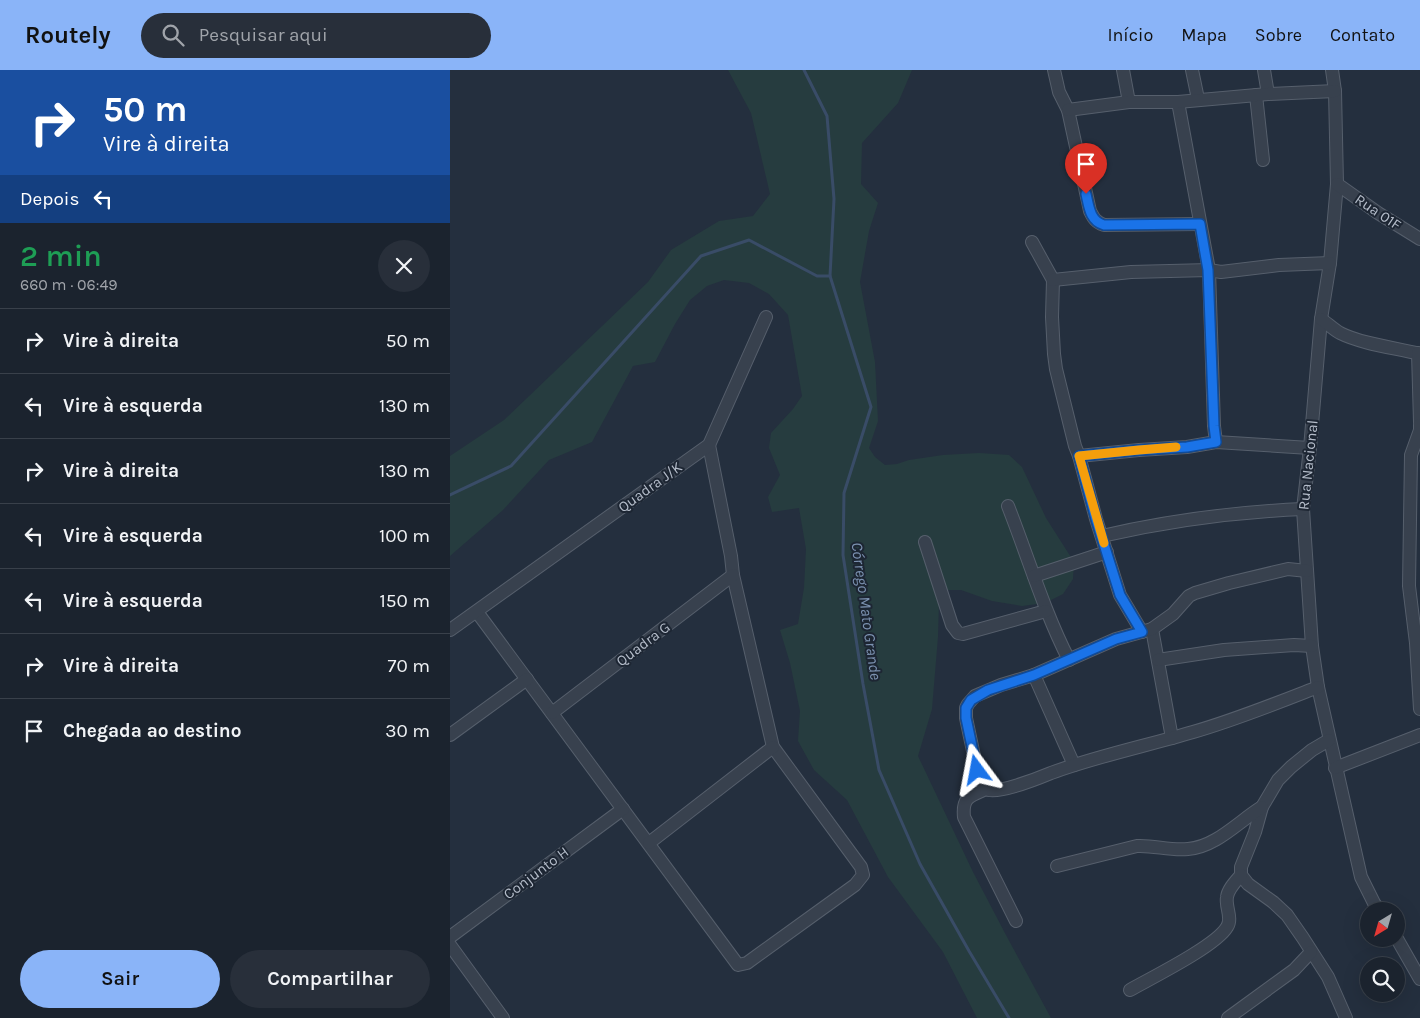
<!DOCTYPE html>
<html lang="pt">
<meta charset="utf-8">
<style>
:root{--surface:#1b232e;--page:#282f3a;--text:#f1f3f6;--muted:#a0a4aa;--line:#39404a;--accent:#8ab4f8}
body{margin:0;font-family:Karla,sans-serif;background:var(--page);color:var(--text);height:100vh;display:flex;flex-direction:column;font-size:19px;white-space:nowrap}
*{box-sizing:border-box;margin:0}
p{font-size:16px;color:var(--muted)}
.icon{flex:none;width:28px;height:28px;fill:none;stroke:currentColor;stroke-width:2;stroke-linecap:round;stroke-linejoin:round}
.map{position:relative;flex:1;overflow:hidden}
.side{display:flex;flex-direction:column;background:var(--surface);width:450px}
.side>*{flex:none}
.hud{background:#1a4fa0;color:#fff;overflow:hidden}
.needle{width:32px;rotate:217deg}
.fabs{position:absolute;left:910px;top:832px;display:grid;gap:10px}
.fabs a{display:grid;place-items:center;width:45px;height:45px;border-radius:50%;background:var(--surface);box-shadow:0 5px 20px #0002,0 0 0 1px var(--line);font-size:25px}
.pin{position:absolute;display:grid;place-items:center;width:42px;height:42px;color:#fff;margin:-51px -21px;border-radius:50% 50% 50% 0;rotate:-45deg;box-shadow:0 0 5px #0007}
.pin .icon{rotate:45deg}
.me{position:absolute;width:55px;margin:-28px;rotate:347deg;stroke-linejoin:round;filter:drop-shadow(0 0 4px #0008)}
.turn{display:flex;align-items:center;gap:18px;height:105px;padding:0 20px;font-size:22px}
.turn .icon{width:65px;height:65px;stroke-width:2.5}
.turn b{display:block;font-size:35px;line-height:42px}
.then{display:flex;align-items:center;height:48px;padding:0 20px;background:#0003;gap:10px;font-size:19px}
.round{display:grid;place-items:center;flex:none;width:52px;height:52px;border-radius:26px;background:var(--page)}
.headline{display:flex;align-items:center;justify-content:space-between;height:85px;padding:0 20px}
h1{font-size:30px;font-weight:600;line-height:38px;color:#1e9e55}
.button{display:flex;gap:10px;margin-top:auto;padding:10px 20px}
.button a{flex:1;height:58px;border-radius:30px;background:var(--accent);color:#111;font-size:20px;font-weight:600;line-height:58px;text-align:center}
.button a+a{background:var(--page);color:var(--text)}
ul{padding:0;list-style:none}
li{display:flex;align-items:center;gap:15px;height:65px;padding:0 20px;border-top:1px solid var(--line)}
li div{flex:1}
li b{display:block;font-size:19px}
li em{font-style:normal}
header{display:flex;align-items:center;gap:30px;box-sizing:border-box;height:70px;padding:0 25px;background:var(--accent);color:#111}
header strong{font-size:24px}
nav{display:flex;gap:28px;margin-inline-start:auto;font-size:18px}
.search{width:350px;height:45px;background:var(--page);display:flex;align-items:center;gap:12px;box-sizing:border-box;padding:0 18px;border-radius:28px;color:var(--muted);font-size:19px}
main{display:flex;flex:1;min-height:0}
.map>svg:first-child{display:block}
.green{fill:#263c3f}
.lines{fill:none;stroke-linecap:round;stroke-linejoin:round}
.stream{stroke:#394c67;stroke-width:3}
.minor-casing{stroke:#565f6c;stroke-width:14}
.minor{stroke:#38414e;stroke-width:12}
.route-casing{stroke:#114b97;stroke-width:12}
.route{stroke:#1a73e8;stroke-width:9}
.slow{stroke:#f59e0b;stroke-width:9}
.labels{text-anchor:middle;stroke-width:4;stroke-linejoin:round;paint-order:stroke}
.street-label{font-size:15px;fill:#b4bcc9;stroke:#1d2633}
.water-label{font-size:16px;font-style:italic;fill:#7c92b1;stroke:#1d2633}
</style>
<header>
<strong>Routely</strong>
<div class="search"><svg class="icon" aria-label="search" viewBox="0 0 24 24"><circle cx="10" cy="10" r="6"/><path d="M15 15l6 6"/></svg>Pesquisar aqui</div>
<nav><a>Início</a><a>Mapa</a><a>Sobre</a><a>Contato</a></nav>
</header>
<main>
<section class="side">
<div class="hud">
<div class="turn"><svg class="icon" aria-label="right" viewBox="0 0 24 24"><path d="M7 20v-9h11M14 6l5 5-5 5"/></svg><div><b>50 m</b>Vire à direita</div></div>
<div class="then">Depois<svg class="icon" aria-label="left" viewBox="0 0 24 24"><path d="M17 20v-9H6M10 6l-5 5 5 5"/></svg></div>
</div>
<div class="headline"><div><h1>2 min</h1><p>660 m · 06:49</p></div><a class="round"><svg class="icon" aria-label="close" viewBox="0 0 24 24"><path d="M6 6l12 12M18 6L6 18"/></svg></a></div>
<ul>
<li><svg class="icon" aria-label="right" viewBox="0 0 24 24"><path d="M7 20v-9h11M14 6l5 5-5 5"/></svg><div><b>Vire à direita</b></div><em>50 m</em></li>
<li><svg class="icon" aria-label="left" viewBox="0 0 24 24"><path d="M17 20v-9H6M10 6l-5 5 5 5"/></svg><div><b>Vire à esquerda</b></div><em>130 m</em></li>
<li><svg class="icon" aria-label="right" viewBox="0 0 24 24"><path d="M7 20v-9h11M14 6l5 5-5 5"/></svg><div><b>Vire à direita</b></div><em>130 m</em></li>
<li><svg class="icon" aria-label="left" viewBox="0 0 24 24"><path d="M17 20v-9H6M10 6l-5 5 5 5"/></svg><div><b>Vire à esquerda</b></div><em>100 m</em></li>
<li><svg class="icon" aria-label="left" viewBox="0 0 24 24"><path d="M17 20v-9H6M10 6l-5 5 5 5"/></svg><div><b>Vire à esquerda</b></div><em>150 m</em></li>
<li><svg class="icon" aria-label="right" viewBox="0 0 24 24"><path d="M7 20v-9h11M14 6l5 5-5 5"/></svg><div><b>Vire à direita</b></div><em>70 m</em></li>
<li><svg class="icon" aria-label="arrive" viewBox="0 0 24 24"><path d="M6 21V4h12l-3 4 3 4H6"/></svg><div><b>Chegada ao destino</b></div><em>30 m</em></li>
</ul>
<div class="button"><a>Sair</a><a>Compartilhar</a></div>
</section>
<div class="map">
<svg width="970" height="948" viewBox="0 0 970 948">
<rect width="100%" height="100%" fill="#242f3e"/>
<polygon class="green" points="278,0 462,0 448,33 412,73 411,114 428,133 419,161 410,212 425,292 428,351 419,378 425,387 435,395 447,394 459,390 493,385 529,383 559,385 572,397 596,448 624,492 623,509 613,524 595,533 572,536 542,531 511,520 498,520 489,531 488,567 482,639 468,686 523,802 557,867 601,948 527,948 493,882 438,807 397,730 364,700 348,671 350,641 340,593 330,560 348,554 354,518 356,479 349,438 322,442 318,427 330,405 319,378 321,363 343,339 352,326 338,245 319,224 299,213 274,210 257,216 240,230 225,254 205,292 183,296 142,372 99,390 53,440 0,486 0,386 54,350 198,212 221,180 269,151 303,146 320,124 301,43"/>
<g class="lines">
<g class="stream">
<polyline points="354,0 377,46 384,129 380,206 421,337 394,423 393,485 413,614 429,700 470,794 519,881 559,948"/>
<polyline points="0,425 61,396 251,186 299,170 367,206 380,206"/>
</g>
<g class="minor-casing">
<g id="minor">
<path d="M 604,0 L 609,22 L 618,40 L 640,141 C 644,149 646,152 654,155 L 750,154"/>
<polyline points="673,0 679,32"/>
<polyline points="742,0 748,29"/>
<polyline points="814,0 818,24"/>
<polyline points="882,0 885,21 887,114 880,193 871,249 860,378 853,439 862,576 868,617 911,807 924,833 930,841"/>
<polyline points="806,25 813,90"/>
<polyline points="728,32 759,200 764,356 766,372"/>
<polyline points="618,40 679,32 728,32 818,24 885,21"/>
<polyline points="887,114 928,143 970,169"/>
<polyline points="582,172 603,210 602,247 604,284 606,299 625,376 629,386 646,449 670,525 692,562"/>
<polyline points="603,210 681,202 759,200 771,202 829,195 880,193"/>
<path d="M 871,249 C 877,253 883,259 890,263 C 912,274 946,278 970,284"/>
<polyline points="968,283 970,352"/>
<polyline points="970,355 970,360 961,385 959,516 966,573 970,639"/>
<polyline points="629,386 689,380 737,377 766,372 860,378"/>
<path d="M 558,436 C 578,487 594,541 619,590"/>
<path d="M 652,466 C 717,451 785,442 853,439"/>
<polyline points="475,472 502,555 508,563 513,564 596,541"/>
<polyline points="584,506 657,482"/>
<polyline points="27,542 288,895 297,893 405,815 413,805 411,797 323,677 283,505 281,486 259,375"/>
<polyline points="702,559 722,668"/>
<polyline points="0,560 259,375 316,247"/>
<polyline points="708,590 774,580 844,575 862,576"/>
<polyline points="584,605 624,695"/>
<polyline points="102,643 283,505"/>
<polyline points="0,665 77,609"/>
<polyline points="879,670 862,680 841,697 828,710 812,737 805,762 791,797 791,805 798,814 823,832 837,845 853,868 878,907 896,948"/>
<polyline points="885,698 970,665"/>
<polyline points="536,719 533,716 527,700 516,648 516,638 518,634 525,626 551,615 584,605 666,569 702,559 723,544 739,526 745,523 779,513 838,499 857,501"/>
<polyline points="199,773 323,677"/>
<path d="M 607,796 L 687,776 C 704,775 720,781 738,779 C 766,777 789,751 812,737"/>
<path d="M 566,851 L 514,747 C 512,727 520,726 536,719 C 546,725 589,708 601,703 C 647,686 696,676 743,662 C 785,650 827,633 868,617"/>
<polyline points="0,867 173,739"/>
<polyline points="946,867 970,909"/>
<polyline points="0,875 53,948"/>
<path d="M 680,920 C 701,908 766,876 777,857 C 783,848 775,837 777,827 C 778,819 786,811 791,805"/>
<polyline points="778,948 844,900 861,882"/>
</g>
</g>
<use href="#minor" class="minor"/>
</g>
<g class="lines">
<g class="route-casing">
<path id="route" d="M 527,700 L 516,648 L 516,638 L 521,630 L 538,620 L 584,605 L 666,569 L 692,562 L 670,525 L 646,449 L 629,386 L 689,380 L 737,377 L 766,372 L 764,356 L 758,200 L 750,154 L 654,155 C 640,151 639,137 636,124"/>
</g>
<use href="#route" class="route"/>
<polyline class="slow" points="654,473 629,386 689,380 726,377"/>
</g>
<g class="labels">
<g class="street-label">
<text transform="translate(928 142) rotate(34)" y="5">Rua 01F</text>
<text transform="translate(858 395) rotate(-84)" y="5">Rua Nacional</text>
<text transform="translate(200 417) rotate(-36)" y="5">Quadra J/K</text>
<text transform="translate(193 574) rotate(-37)" y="5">Quadra G</text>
<text transform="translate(86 803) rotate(-37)" y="5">Conjunto H</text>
</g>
<g class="water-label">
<text transform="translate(417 541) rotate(82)" y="6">Córrego Mato Grande</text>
</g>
</g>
</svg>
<div class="fabs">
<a><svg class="needle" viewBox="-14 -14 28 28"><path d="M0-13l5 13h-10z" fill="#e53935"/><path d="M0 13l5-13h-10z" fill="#a0a4aa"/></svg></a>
<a><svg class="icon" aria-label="search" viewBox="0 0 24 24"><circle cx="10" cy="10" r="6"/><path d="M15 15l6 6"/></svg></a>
</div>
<div class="pin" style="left:636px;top:124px;background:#d93025"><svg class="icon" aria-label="arrive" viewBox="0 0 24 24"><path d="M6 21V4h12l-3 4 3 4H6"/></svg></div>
<svg class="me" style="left:527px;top:700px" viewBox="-20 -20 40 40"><path d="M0-17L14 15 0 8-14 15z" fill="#1a73e8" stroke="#fff" stroke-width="4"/></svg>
</div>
</main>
